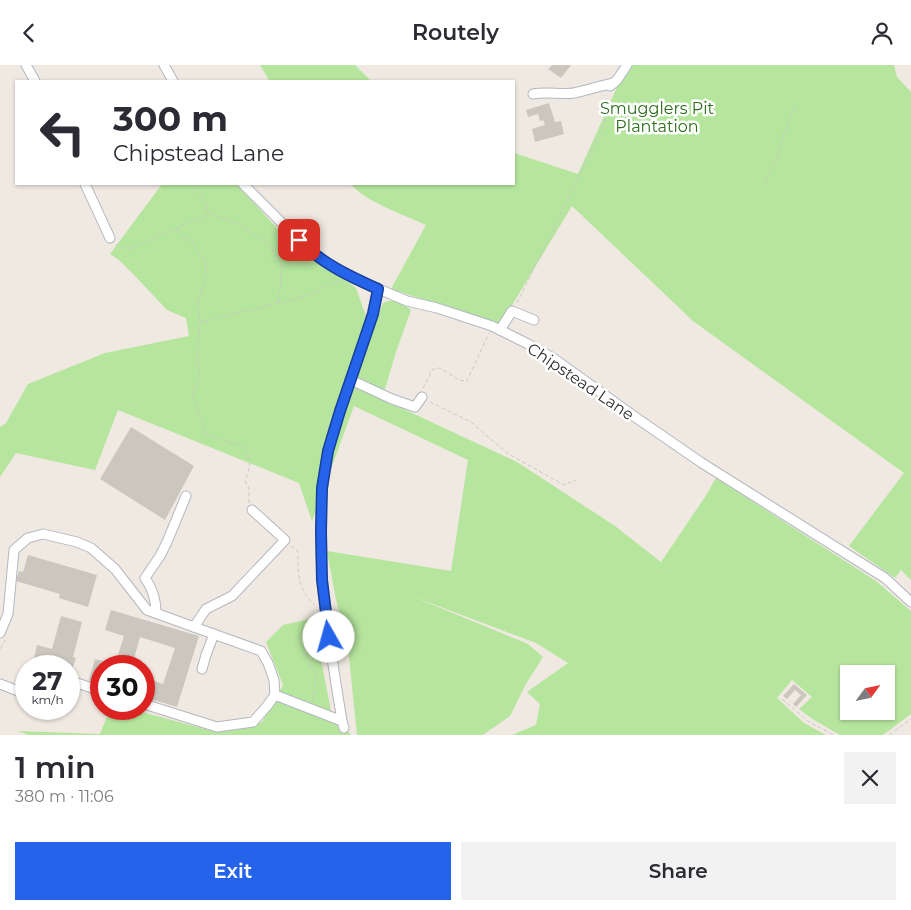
<!DOCTYPE html>
<meta charset="utf-8">
<style>
:root{--surface:#fff;--page:#f2f2f3;--text:#2b2b33;--muted:#7c7c81;--accent:#2563eb}
body{margin:0;font-family:Montserrat,sans-serif;background:var(--page);color:var(--text);height:100vh;display:flex;flex-direction:column;font-size:19px;white-space:nowrap}
*{box-sizing:border-box;margin:0}
p{font-size:16px;color:var(--muted)}
.icon{flex:none;width:28px;height:28px;fill:none;stroke:currentColor;stroke-width:2;stroke-linecap:round;stroke-linejoin:round}
.map{position:relative;height:670px;overflow:hidden}
.details{display:flex;flex-direction:column;background:var(--surface);flex:1}
.details>*{flex:none}
.hud{position:absolute;left:15px;top:15px;width:500px;height:105px;border-radius:0px;box-shadow:0 1px 4px #0004;background:#fff;color:var(--text);overflow:hidden}
.needle{width:32px;rotate:57deg}
.fabs{position:absolute;left:840px;top:600px;display:grid;gap:10px}
.fabs a{display:grid;place-items:center;width:55px;height:55px;border-radius:0px;background:var(--surface);box-shadow:0 1px 4px #0004;font-size:25px}
.speed{position:absolute;left:15px;top:590px;display:flex;gap:10px;font-size:25px;font-weight:700;text-align:center}
.speed>*{display:grid;place-content:center;width:65px;height:65px;border-radius:50%;background:var(--surface);box-shadow:0 1px 4px #0004;line-height:1}
.speed small{font-size:12px;font-weight:400}
.speed .limit{border:8px solid #d22;background:#fff;color:#111}
.pin{position:absolute;display:grid;place-items:center;width:42px;height:42px;color:#fff;margin:-21px;border-radius:10px;box-shadow:0 2px 8px #0006}
.me{position:absolute;width:55px;margin:-28px;rotate:353deg;stroke-linejoin:round;filter:drop-shadow(0 0 4px #0008)}
.turn{display:flex;align-items:center;gap:18px;height:105px;padding:0 15px;font-size:22px}
.turn .icon{width:65px;height:65px;stroke-width:2.5}
.turn b{display:block;font-size:35px;line-height:42px}
.round{display:grid;place-items:center;flex:none;width:52px;height:52px;border-radius:0px;background:var(--page)}
.summary{display:flex;align-items:center;justify-content:space-between;height:85px;padding:0 15px}
h1{font-size:30px;font-weight:600;line-height:38px}
.cta{display:flex;gap:10px;margin-top:auto;padding:10px 15px}
.cta a{flex:1;height:58px;border-radius:0px;background:var(--accent);color:#fff;font-size:20px;font-weight:600;line-height:58px;text-align:center}
.cta a+a{background:var(--page);color:var(--text)}
header{display:flex;justify-content:space-between;align-items:center;height:65px;padding:0 15px;background:var(--surface);font-size:22px;font-weight:600}
.map>svg:first-child{display:block}
.green{fill:#b6e59e;fill-rule:evenodd}
.building{fill:#cbc7bf}
.lines{fill:none;stroke-linecap:round;stroke-linejoin:round}
.minor-casing{stroke:#b4b7c1;stroke-width:11}
.path{stroke:#c9c9c9;stroke-width:1;stroke-dasharray:4 2.5;stroke-linecap:butt}
.minor{stroke:#fff;stroke-width:9}
.route-casing{stroke:#184099;stroke-width:12}
.route{stroke:#2563eb;stroke-width:9}
.labels{text-anchor:middle;stroke-width:5;stroke-linejoin:round;paint-order:stroke}
.park-label{font-size:16px;fill:#2c6e1b;stroke:#fff}
.street-label{font-size:16px;fill:#2e2e2e;stroke:#fff}
</style>
<header><svg class="icon" aria-label="back" viewBox="0 0 24 24"><path d="M15 5l-7 7 7 7"/></svg>Routely<svg class="icon" aria-label="person" viewBox="0 0 24 24"><circle cx="12" cy="8" r="4"/><path d="M4 21q1-7 8-7t8 7"/></svg></header>
<div class="map">
<svg width="911" height="670" viewBox="0 0 911 670">
<rect width="100%" height="100%" fill="#efe9e1"/>
<g class="green">
<polygon points="260,0 355,0 371,16 269,16 269,15"/>
<path d="M 627,0 L 894,0 L 897,12 L 911,27 L 911,515 L 901,505 L 895,513 L 849,481 L 904,408 L 693,256 L 572,141 L 500,260 L 391,224 L 426,160 C 400,148 370,139 350,119 L 514,119 L 514,88 L 578,109 Z"/>
<path d="M 162,119 L 236,119 L 278,164 L 280,162 L 311,194 L 342,212 L 356,223 L 366,251 L 365,287 L 383,238 C 396,233 400,236 411,245 L 396,287 L 382,334 L 517,397 L 615,461 L 661,497 L 705,432 L 716,413 L 876,516 L 911,546 L 911,649 L 883,670 L 840,670 L 814,655 L 799,644 L 812,632 L 792,615 L 777,633 L 804,658 L 826,670 L 512,670 L 536,660 L 540,639 L 527,627 L 568,598 L 536,578 L 409,530 L 528,579 L 543,592 L 526,619 L 510,651 L 483,670 L 357,670 L 347,573 L 336,535 L 327,486 L 451,506 L 468,395 L 354,341 L 312,456 L 299,418 L 118,345 L 95,405 L 16,388 L 0,412 L 0,362 L 6,358 L 28,319 L 105,288 L 189,271 L 186,253 L 167,245 L 136,212 L 119,195 L 110,189 ZM 849,609 L 886,609 L 886,646 L 849,646 Z"/>
<polygon points="313,553 331,646 351,670 28,670 18,666 100,669 110,644 131,644 205,664 241,664 262,657 283,620 266,577 283,560"/>
</g>
<g class="building">
<polygon points="552,0 571,0 561,13 548,4"/>
<polygon points="549,38 555,57 561,56 564,69 535,77 532,64 545,60 543,55 540,56 538,49 528,52 526,45"/>
<polygon points="131,362 194,401 165,455 100,414"/>
<polygon points="28,490 97,510 88,542 59,533 60,529 16,516 19,506 23,507"/>
<polygon points="111,545 199,571 177,642 144,632 144,613 163,619 175,583 140,572 132,601 101,601 101,619 89,615 95,594 115,599 124,571 105,565"/>
<polygon points="61,551 82,557 73,592 76,593 71,608 69,608 69,601 32,601 37,580 52,584"/>
<polygon points="794,619 807,630 796,642 793,639 801,630 795,625 787,634 783,631"/>
</g>
<g class="lines">
<g class="minor-casing">
<g id="minor">
<polyline points="26,0 35,16"/>
<polyline points="164,0 173,16"/>
<polyline points="610,21 617,15 627,0"/>
<path d="M 533,29 C 548,26 560,30 574,28 C 587,25 600,21 614,18"/>
<polyline points="85,119 110,173"/>
<polyline points="243,119 309,185 325,197 355,214 407,236 437,243 492,261 528,279 553,293 638,354 702,398 885,513 911,537"/>
<polyline points="500,265 512,246 534,255"/>
<polyline points="351,315 392,334 415,342 422,332"/>
<polyline points="252,445 285,475 232,531 206,544 194,562 261,586 268,598 274,615 275,630 342,656"/>
<path d="M 156,548 C 156,535 153,524 145,513 L 160,491 L 167,477 L 186,431"/>
<polyline points="0,568 8,549 14,485 28,473 43,469 77,477 91,483 115,504 147,545 194,562"/>
<polyline points="202,604 206,590 214,569"/>
<polyline points="0,619 26,629"/>
<polyline points="69,621 77,618 101,626"/>
<polyline points="144,639 217,662 253,657 267,641 275,630"/>
<path d="M 344,663 L 342,656 C 328,568 310,477 328,387 C 332,365 341,343 348,322 C 360,290 371,257 378,223"/>
</g>
</g>
<g class="path">
<polyline points="192,119 204,136 209,148"/>
<polyline points="208,119 214,119"/>
<polyline points="764,120 778,90 781,76 795,43"/>
<polyline points="177,164 186,174 194,178 199,189 204,192 206,197 205,213 198,239 200,256"/>
<path d="M 116,179 L 117,181 L 130,184 C 156,171 183,161 209,148 L 240,160 L 266,177 L 282,198 L 279,236"/>
<polyline points="517,238 605,58 606,30"/>
<polyline points="423,323 433,304 440,303 459,315 467,316 489,268"/>
<polyline points="430,337 471,357 507,388 564,420 576,415"/>
<path d="M 249,438 L 249,423 L 245,416 C 250,401 254,392 242,380 L 234,379 L 207,369 L 192,329 L 200,312 L 197,295 L 200,257 L 311,230 L 331,218 L 342,216"/>
<path d="M 291,481 L 298,486 C 298,508 297,525 315,540"/>
<polyline points="0,584 6,574"/>
<polyline points="782,634 809,657 834,670"/>
<polyline points="313,635 316,610 304,586 318,562 318,558"/>
<polyline points="889,670 911,654"/>
</g>
<use href="#minor" class="minor"/>
</g>
<g class="lines">
<g class="route-casing">
<path id="route" d="M 299,175 C 321,198 349,211 378,224 L 373,249 L 340,346 L 328,386 L 322,423 L 321,466 L 322,515 L 329,572"/>
</g>
<use href="#route" class="route"/>
</g>
<g class="labels">
<g class="park-label">
<text x="657" y="49">Smugglers Pit<tspan x="657" dy="18">Plantation</tspan></text>
</g>
<g class="street-label">
<text transform="translate(581 316) rotate(34)" y="6">Chipstead Lane</text>
</g>
</g>
</svg>
<div class="fabs">
<a><svg class="needle" viewBox="-14 -14 28 28"><path d="M0-13l5 13h-10z" fill="#e53935"/><path d="M0 13l5-13h-10z" fill="#7c7c81"/></svg></a>
</div>
<div class="speed"><div>27<small>km/h</small></div><div class="limit">30</div></div>
<div class="pin" style="left:299px;top:175px;background:#d93025"><svg class="icon" aria-label="arrive" viewBox="0 0 24 24"><path d="M6 21V4h12l-3 4 3 4H6"/></svg></div>
<svg class="me" style="left:329px;top:572px" viewBox="-20 -20 40 40"><circle r="19" fill="#fff"/><path d="M0-13L10 11 0 6-10 11z" fill="#2563eb"/></svg>
<div class="hud">
<div class="turn"><svg class="icon" aria-label="left" viewBox="0 0 24 24"><path d="M17 20v-9H6M10 6l-5 5 5 5"/></svg><div><b>300 m</b>Chipstead Lane</div></div>
</div>
</div>
<section class="details">
<div class="summary"><div><h1>1 min</h1><p>380 m · 11:06</p></div><a class="round"><svg class="icon" aria-label="close" viewBox="0 0 24 24"><path d="M6 6l12 12M18 6L6 18"/></svg></a></div>
<div class="cta"><a>Exit</a><a>Share</a></div>
</section>
